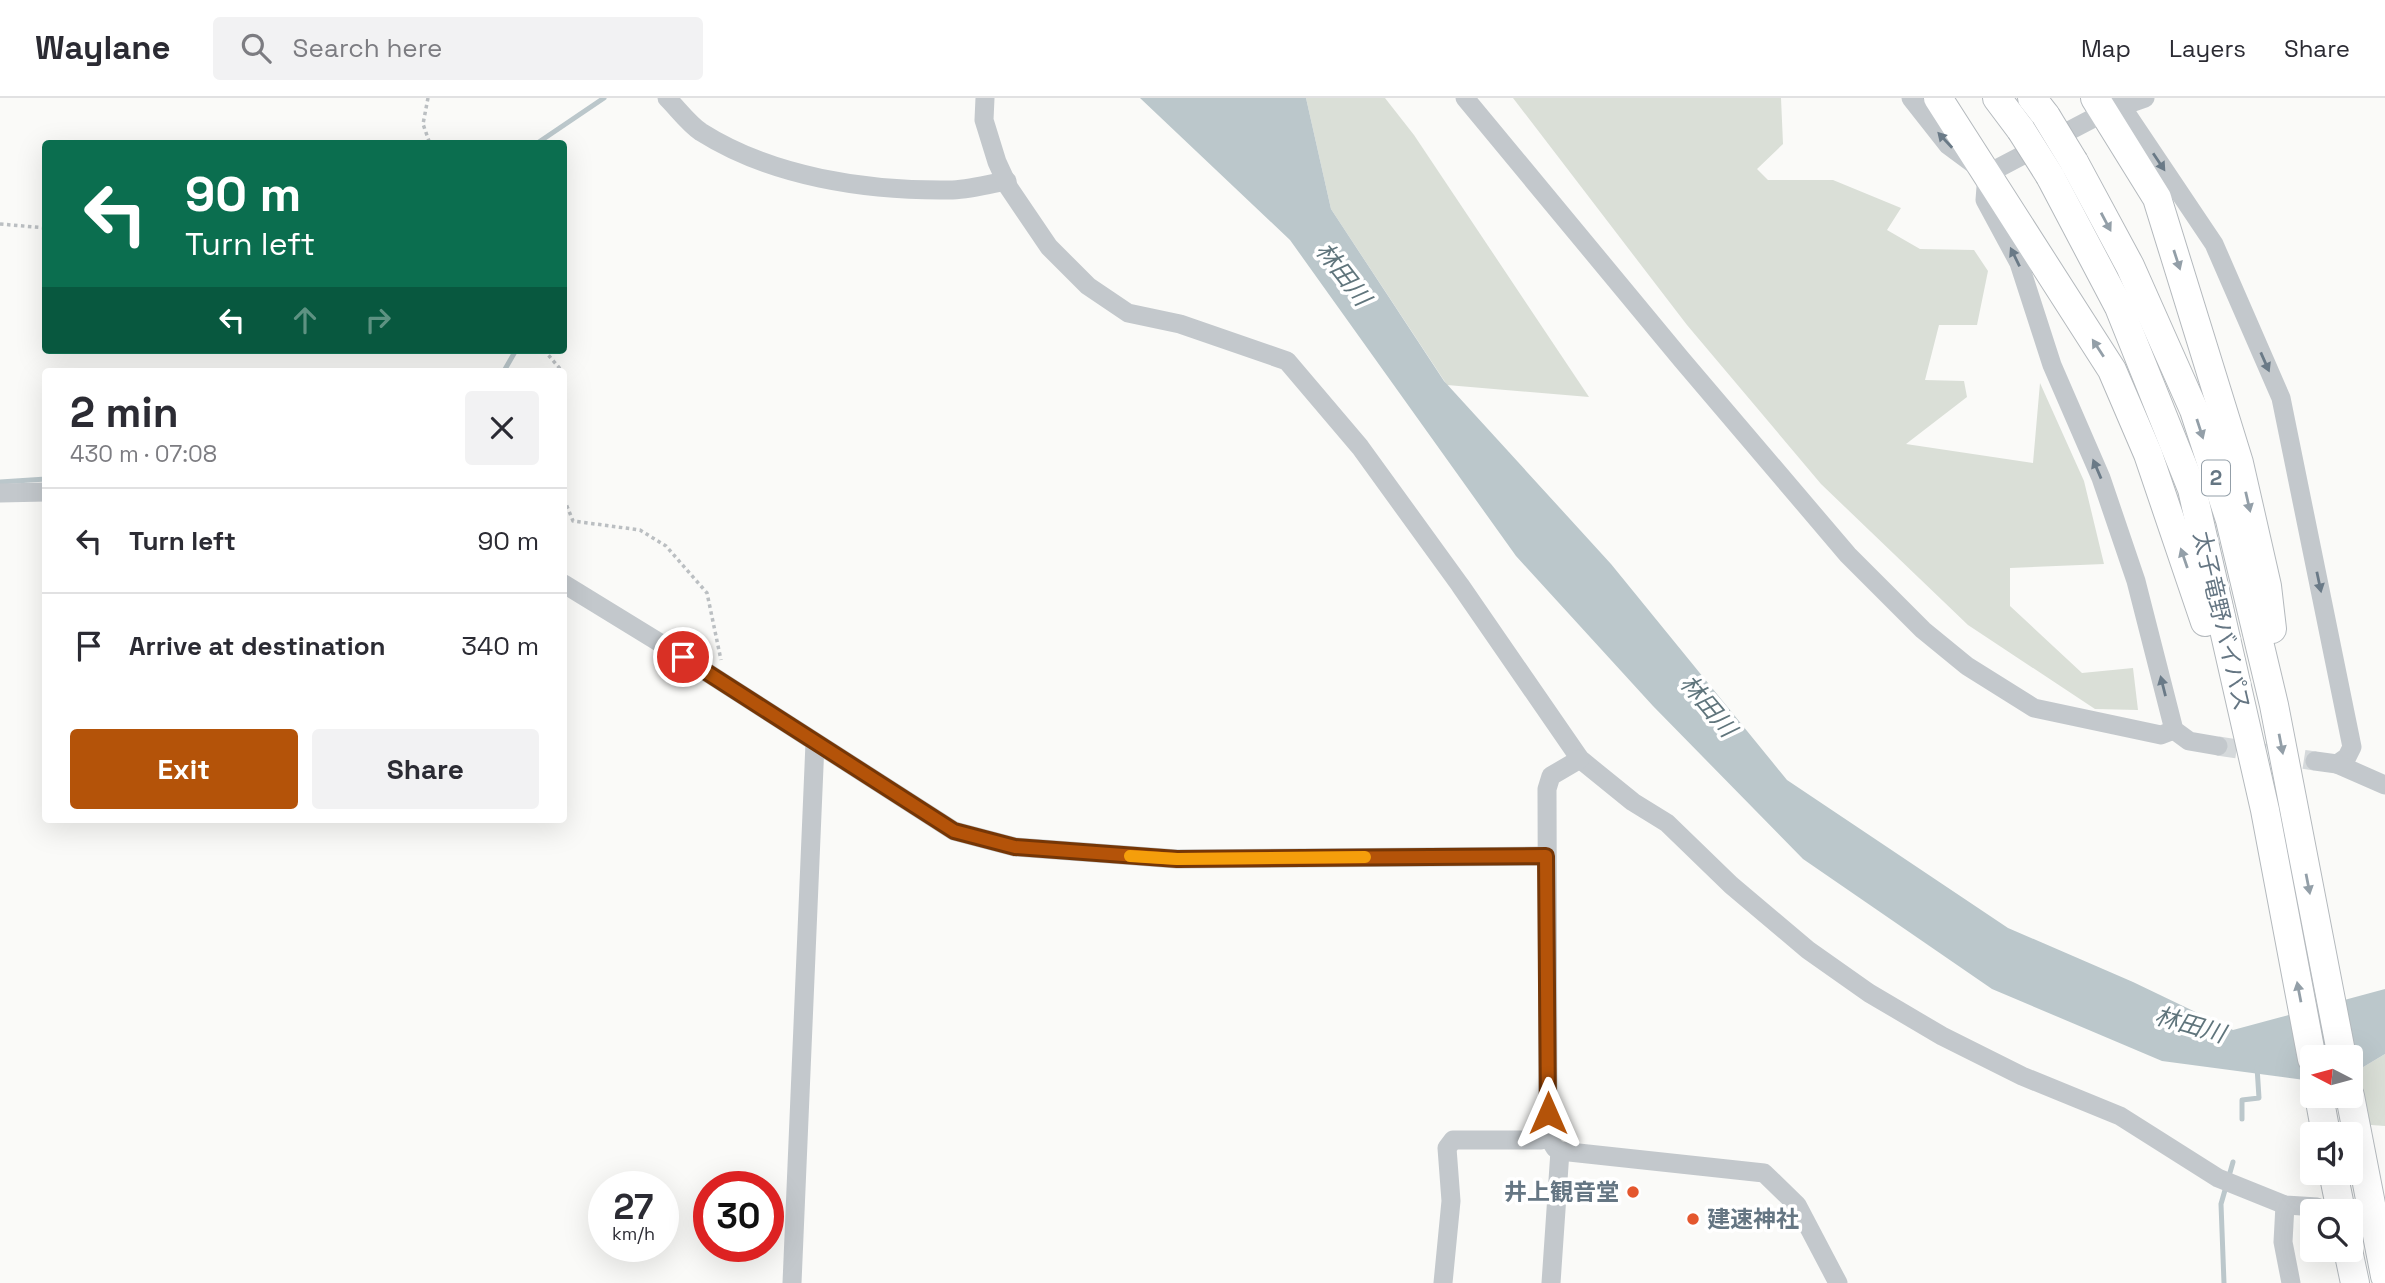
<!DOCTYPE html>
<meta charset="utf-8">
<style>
:root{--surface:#fff;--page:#f2f2f3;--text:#2b2b33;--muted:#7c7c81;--line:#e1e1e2;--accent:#b45309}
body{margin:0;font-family:"Space Grotesk","Noto Sans JP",sans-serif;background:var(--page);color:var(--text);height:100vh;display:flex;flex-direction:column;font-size:26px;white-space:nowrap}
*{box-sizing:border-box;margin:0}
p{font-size:23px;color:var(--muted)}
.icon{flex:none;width:38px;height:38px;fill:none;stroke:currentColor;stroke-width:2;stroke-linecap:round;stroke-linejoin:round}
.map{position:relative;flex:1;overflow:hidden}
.drawer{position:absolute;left:42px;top:270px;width:525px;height:455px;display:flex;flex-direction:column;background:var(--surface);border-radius:7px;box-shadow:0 7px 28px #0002}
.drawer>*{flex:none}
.banner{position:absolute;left:42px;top:42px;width:525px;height:214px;border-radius:7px;box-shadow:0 7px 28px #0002;background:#0b6e4f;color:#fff;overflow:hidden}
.needle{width:46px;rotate:276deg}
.buttons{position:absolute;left:2300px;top:947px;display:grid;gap:14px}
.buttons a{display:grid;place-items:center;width:63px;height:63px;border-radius:7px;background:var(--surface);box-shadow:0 7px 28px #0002;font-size:35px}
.speed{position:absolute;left:588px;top:1073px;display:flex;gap:14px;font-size:35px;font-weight:700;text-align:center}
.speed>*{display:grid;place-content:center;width:91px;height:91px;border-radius:50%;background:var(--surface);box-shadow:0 7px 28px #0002;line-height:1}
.speed small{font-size:18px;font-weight:400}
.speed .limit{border:10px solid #d22;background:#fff;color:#111}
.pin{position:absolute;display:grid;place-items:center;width:60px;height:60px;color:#fff;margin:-30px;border:4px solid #fff;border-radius:50%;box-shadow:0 2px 7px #0007}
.me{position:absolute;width:77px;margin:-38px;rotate:0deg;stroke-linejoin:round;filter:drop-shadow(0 0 5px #0008)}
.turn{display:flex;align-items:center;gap:24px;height:147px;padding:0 28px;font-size:32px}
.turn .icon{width:91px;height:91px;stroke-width:2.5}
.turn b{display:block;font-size:49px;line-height:60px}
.lanes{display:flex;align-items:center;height:66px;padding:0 28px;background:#0003;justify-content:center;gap:35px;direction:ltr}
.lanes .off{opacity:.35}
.round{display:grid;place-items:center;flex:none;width:74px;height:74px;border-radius:7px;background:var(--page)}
.overview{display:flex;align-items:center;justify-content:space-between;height:119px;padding:0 28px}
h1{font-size:42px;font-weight:700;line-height:52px}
.button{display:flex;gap:14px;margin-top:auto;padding:14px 28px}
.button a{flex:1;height:80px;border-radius:7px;background:var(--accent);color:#fff;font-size:28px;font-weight:700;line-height:80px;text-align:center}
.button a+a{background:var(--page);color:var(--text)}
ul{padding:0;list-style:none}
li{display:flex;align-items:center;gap:21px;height:105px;padding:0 28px;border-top:2px solid var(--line)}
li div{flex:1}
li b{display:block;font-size:26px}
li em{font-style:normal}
header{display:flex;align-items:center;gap:42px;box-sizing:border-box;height:98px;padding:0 35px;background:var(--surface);border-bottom:2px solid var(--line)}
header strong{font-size:33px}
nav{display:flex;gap:38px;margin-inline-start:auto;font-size:24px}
.search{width:490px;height:63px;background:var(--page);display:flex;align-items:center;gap:18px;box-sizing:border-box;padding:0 24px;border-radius:7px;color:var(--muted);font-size:26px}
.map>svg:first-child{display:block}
.green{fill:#dadfd7}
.water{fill:#bbc7cb}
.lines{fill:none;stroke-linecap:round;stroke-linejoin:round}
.stream{stroke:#bbc7cb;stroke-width:5}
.minor-tunnel{stroke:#d5d9db;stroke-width:19;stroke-dasharray:19 10;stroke-linecap:butt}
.highway-casing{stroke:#b4b9bd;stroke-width:30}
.path{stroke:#bbbfc2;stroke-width:3.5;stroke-dasharray:3.5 3.5;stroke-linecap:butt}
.minor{stroke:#c3c8cc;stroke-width:19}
.highway{stroke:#fff;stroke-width:28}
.highway-bridge-casing{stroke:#b4b9bd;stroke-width:30;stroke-linecap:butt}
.highway-bridge{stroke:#fff;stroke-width:28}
.oneway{fill:#6a7a87}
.oneway2{fill:#939fa8}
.route-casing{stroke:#753606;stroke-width:18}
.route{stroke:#b45309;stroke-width:12}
.slow{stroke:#f59e0b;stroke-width:12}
.poi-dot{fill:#e4572e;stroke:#fff;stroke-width:2.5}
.labels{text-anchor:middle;stroke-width:7;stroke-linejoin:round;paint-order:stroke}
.shield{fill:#fff;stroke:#939fa8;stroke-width:2}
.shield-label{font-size:21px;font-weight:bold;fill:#657683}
.street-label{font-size:23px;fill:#657683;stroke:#fff}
.poi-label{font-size:23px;font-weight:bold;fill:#657683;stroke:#fff;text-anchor:end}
.water-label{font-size:24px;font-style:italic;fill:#60757c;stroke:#fff}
</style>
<header>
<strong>Waylane</strong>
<div class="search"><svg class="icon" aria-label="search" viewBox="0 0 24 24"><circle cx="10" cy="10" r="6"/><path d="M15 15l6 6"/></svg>Search here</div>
<nav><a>Map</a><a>Layers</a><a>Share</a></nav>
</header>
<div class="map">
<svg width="2385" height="1185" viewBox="0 0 2385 1185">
<rect width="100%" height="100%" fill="#fafaf8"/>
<g class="green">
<polygon points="1306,0 1385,0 1414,37 1589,299 1447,287 1331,111"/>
<polygon points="1513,0 1781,0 1783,46 1757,71 1768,82 1833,82 1901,110 1887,132 1920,151 1974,152 1988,173 1977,227 1939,227 1925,282 1964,283 1967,299 1906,346 2033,365 2040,285 2084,383 2104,466 2010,470 2010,508 2082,575 2133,570 2138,612 2095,611 1968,527 1821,386 1687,227"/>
<polygon points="2385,956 2385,1028 2344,1025 2350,998 2350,977"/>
</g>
<polygon class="water" points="1140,0 1306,0 1331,111 1444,283 1611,466 1787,682 2008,830 2133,884 2233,932 2385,891 2385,956 2350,977 2350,959 2312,959 2312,983 2162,963 1992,891 1803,761 1653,608 1516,458 1290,142"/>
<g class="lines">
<g class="stream">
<polyline points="536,46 604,0"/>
<polyline points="504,273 516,252"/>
<polyline points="0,384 46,381"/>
<polyline points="2242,1021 2242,1002 2259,1000 2257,969"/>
<polyline points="2224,1185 2221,1106 2233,1064"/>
</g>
<polyline class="minor-tunnel" points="2218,648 2315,663"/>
<g class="highway-casing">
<g id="highway">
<polyline points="1938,0 2112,272 2148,356 2205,524"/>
<polyline points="1997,0 2021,32"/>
<polyline points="2032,0 2046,18"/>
<polyline points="2095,0 2157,100 2239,365 2267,488 2272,531"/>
<polyline points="2074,64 2130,168 2194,312 2230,422 2274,607 2342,959"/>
<polyline points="2050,78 2119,209 2192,391 2265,712 2312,961"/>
<polyline points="2319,998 2326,1036"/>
<polyline points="2350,998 2385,1178"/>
<polyline points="2333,1074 2341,1113"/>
<polyline points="2348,1152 2355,1185"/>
</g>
</g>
<g class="path">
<polyline points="428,0 423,26 430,46"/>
<polyline points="0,126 46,130"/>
<polyline points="544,252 562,273"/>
<polyline points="564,275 564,352"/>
<polyline points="564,401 573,423 640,432 666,448 707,495 721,562"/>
</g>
<g class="minor">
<path d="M 667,0 C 678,11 689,26 701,34 C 772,79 866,93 949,92 C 968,92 988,86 1007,83"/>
<polyline points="985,0 984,22 997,64 1009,90 1049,149 1088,188 1128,215 1180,226 1287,263 1360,349 1460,487 1580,661 1633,704 1667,725 1731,787 1808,852 1869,895 1942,938 2022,978 2120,1018 2218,1080 2285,1107 2317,1109"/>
<polyline points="1465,0 1682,262 1848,457 1923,532 1967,568 2034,610 2161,637 2174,632"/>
<polyline points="1911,0 1948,47 1975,67"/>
<polyline points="2116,0 2214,146 2281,300 2352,649 2347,659 2337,666 2315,663"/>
<polyline points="1987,76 1985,102 2019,165 2052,267 2101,380 2136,483 2174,632 2189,643 2218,648"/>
<polyline points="1987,76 2105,14 2145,0"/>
<polyline points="0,395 46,394"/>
<polyline points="564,486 683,559 954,733 1015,749 1177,761 1546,758"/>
<polyline points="1580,661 1551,678 1547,691 1548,1039 1555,1050 1560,1053 1764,1075 1797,1107 1838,1185"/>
<polyline points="2337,666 2385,687"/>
<polyline points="2285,1107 2283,1144 2291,1185"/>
<polyline points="792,1185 815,645"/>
<polyline points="1443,1185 1451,1103 1447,1050 1453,1042 1541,1042 1548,1039"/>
<polyline points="1551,1185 1560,1053"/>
</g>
<use href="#highway" class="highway"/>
<g class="highway-bridge-casing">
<g id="highway-bridge">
<polyline points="2046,18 2074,64"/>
<polyline points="2021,32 2050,78"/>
</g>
</g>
<use href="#highway-bridge" class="highway-bridge"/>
</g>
<defs><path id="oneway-solid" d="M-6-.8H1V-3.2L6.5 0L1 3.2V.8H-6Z" transform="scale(1.75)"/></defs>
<g class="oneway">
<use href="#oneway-solid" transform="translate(1945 42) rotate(-133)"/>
<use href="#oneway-solid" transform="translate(2159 64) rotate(56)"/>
<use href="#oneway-solid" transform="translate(2015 159) rotate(-116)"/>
<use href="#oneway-solid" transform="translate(2265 264) rotate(66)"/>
<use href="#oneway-solid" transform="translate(2097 371) rotate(-113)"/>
<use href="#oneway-solid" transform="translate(2319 484) rotate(78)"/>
<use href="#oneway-solid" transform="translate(2163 588) rotate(-104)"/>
</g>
<g class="oneway2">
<use href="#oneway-solid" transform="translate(2106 124) rotate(62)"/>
<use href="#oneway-solid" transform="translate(2177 162) rotate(72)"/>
<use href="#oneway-solid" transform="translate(2098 250) rotate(-123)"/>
<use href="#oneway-solid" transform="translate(2200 331) rotate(72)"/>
<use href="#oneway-solid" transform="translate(2248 404) rotate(77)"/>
<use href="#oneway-solid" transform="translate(2184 460) rotate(-109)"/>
<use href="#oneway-solid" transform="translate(2281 646) rotate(79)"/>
<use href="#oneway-solid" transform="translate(2308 786) rotate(79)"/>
<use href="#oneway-solid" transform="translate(2299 894) rotate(-101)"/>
</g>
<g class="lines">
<g class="route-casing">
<polyline id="route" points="683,559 954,733 1015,749 1177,761 1546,758 1548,1015"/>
</g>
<use href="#route" class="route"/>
<polyline class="slow" points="1130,758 1177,761 1365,759"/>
</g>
<g class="poi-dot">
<circle cx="1633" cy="1094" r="7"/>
<circle cx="1693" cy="1121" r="7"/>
</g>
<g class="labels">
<rect class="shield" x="2202" y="362.5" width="28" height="35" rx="5"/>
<g class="shield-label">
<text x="2216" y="387">2</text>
</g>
<g class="street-label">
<text transform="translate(2222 523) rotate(77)" y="8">太子竜野バイパス</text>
</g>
<g class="poi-label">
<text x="1619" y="1102">井上観音堂</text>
<text x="1707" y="1129" text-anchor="start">建速神社</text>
</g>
<g class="water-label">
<text transform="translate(1343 176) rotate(52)" y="8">林田川</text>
<text transform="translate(1708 608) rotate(50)" y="8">林田川</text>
<text transform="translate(2190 927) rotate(16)" y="8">林田川</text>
</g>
</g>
</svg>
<div class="buttons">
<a><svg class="needle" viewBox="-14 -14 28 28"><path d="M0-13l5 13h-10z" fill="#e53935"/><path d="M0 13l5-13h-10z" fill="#7c7c81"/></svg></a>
<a><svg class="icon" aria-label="sound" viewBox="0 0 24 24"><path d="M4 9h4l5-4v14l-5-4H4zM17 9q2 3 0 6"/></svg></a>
<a><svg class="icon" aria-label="search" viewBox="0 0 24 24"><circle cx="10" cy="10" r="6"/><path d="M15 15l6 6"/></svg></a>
</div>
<div class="speed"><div>27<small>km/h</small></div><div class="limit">30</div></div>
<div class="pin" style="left:683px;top:559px;background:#d93025"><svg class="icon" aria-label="arrive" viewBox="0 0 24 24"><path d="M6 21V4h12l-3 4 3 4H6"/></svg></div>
<svg class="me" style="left:1548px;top:1015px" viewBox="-20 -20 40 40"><path d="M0-17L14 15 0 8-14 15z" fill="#b45309" stroke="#fff" stroke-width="4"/></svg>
<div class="banner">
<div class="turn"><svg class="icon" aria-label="left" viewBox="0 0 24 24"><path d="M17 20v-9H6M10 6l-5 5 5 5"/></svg><div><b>90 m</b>Turn left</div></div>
<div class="lanes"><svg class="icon" aria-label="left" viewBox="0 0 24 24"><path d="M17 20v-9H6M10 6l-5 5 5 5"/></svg><svg class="icon off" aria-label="ahead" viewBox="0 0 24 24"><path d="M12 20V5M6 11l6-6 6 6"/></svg><svg class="icon off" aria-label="right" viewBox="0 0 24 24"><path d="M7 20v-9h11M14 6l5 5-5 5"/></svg></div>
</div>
<section class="drawer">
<div class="overview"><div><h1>2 min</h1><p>430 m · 07:08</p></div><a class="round"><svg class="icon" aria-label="close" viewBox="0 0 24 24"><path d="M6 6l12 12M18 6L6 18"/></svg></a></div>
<ul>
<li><svg class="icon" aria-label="left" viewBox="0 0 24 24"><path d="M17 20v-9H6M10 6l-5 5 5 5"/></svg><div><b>Turn left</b></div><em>90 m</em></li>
<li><svg class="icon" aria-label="arrive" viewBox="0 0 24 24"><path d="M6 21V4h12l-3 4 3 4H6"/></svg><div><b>Arrive at destination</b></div><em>340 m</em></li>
</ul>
<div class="button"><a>Exit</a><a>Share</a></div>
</section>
</div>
